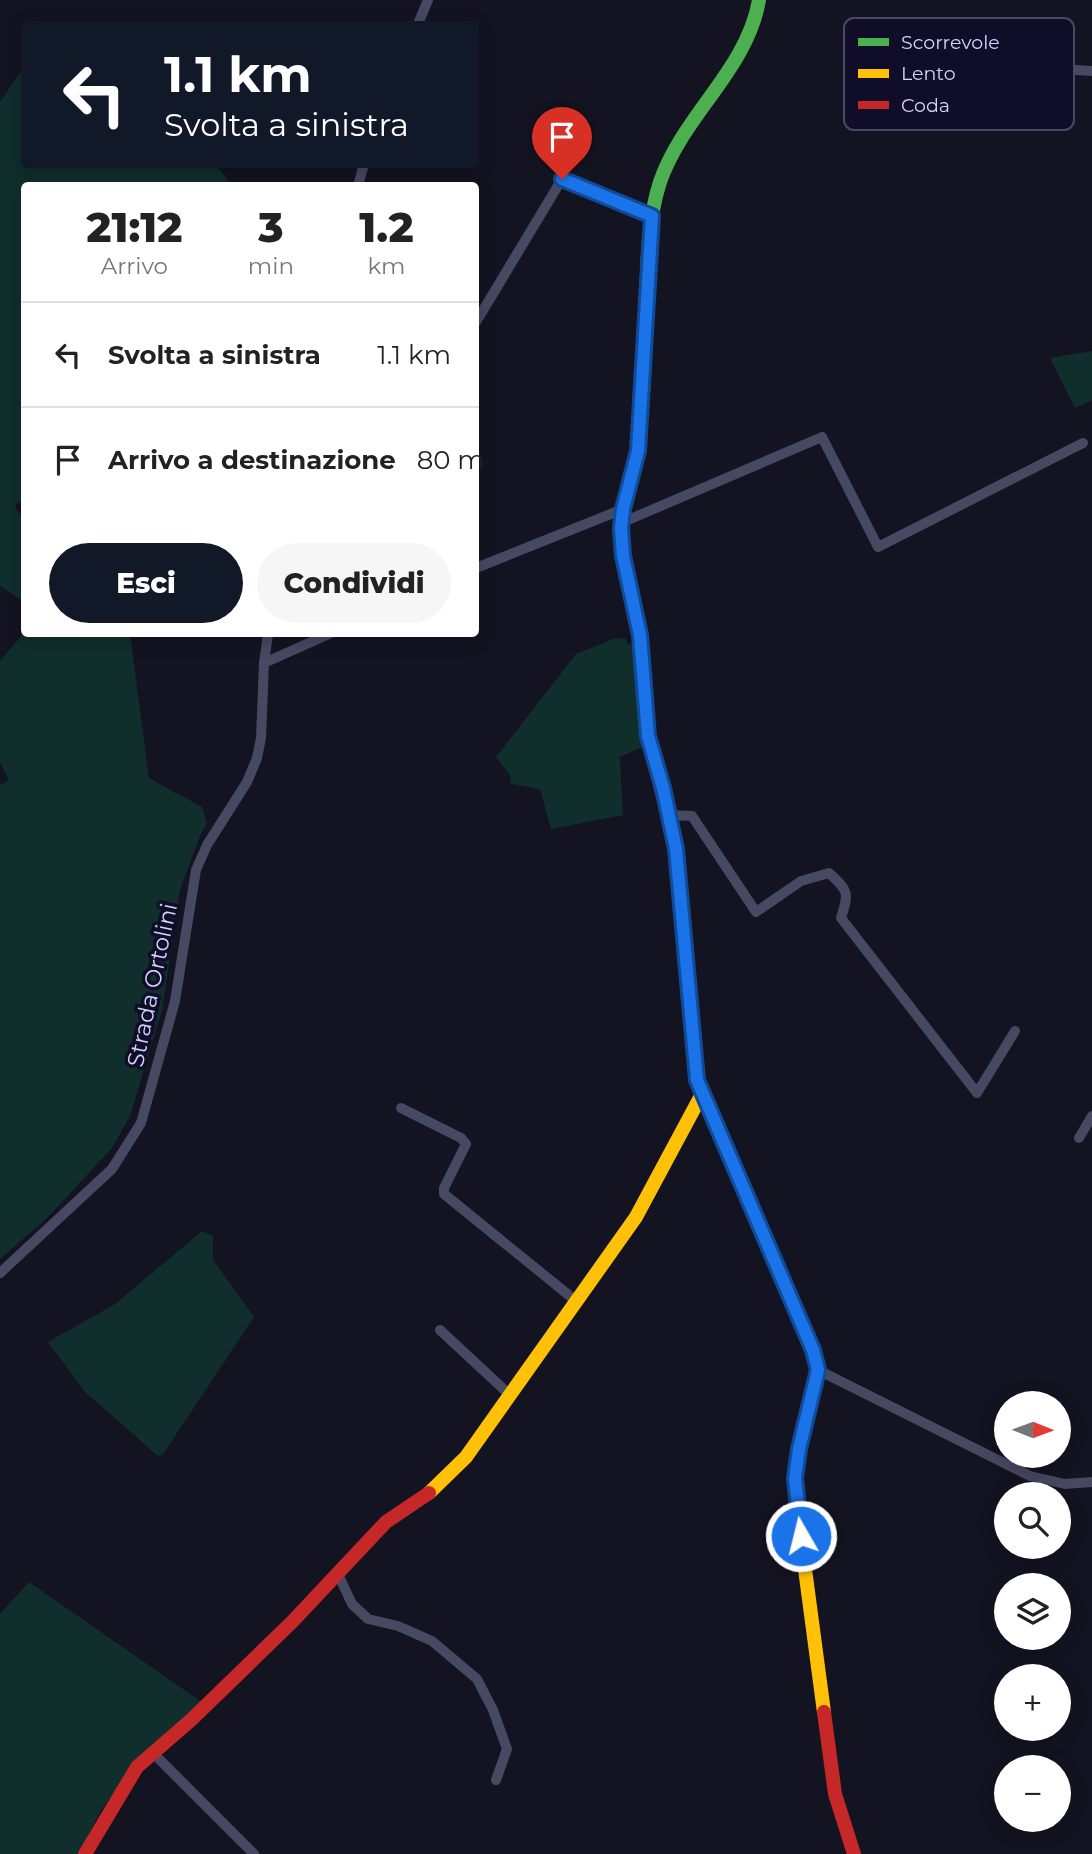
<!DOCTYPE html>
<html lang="it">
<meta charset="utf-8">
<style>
:root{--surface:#fff;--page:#f6f6f6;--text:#222;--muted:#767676;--line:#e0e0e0;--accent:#111827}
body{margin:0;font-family:Montserrat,sans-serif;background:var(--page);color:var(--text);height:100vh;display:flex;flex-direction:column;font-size:26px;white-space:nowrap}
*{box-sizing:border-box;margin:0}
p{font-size:23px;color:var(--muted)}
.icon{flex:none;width:38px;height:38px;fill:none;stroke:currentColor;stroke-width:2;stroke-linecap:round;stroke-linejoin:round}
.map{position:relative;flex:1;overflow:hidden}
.panel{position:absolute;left:21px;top:182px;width:458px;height:455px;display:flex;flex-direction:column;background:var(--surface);border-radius:7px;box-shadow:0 4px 18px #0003}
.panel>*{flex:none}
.banner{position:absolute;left:21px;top:21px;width:458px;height:147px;border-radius:7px;box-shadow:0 4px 18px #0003;background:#111827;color:#fff;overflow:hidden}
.needle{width:46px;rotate:91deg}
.tools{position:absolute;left:994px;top:1391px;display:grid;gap:14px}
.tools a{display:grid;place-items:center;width:77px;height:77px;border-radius:50%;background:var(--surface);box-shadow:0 4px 18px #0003;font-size:35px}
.pin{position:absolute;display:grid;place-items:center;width:60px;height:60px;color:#fff;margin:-72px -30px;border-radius:50% 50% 50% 0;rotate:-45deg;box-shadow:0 0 7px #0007}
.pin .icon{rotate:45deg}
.me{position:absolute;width:77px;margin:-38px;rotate:352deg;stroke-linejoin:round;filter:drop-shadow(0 0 5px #0008)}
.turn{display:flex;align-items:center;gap:24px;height:147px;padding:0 28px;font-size:32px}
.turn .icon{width:91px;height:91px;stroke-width:2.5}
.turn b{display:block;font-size:49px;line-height:60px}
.eta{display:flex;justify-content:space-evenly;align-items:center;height:119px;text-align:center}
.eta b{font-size:42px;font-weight:800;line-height:49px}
.primary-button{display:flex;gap:14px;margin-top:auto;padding:14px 28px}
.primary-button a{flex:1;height:80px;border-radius:42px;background:var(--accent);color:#fff;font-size:28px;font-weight:800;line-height:80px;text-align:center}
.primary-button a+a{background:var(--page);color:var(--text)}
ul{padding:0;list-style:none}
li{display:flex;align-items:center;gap:21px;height:105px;padding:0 28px;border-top:2px solid var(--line)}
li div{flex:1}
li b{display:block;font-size:26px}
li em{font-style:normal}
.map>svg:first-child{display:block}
.green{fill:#102e2c}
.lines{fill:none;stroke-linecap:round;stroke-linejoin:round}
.street{stroke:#474862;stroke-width:10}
.fast{stroke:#4caf50;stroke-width:14}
.slow{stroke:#ffc107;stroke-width:14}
.jam{stroke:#c62828;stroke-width:14}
.route-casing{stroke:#114b97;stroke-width:18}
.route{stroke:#1a73e8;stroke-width:12}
.labels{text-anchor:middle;stroke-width:7;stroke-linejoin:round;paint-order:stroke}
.street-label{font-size:23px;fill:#d4d3ff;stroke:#0f0d27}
.key{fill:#0f0d27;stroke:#4a4868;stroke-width:2}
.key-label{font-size:19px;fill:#d4d3ff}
</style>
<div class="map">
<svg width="1092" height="1854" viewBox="0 0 1092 1854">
<rect width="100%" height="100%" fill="#141321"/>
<g class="green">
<polygon points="20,73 24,76 24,164 216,165 232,185 24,186 24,501 16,504 16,509 24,518 24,602 0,586 0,102"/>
<polygon points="1092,351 1092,400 1075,408 1050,358"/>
<polygon points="24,633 130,634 149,778 202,807 207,823 200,836 180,890 162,1010 130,1116 112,1148 47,1218 0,1259 0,785 9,780 0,762 0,661"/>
<polygon points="616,638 626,639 628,645 635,643 645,746 620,757 623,815 551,829 540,789 511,784 510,775 496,757 576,654"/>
<polygon points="202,1231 213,1236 213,1260 254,1317 163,1454 158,1456 86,1393 48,1342 115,1304"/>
<polygon points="29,1582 206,1705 136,1763 102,1809 78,1854 0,1854 0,1614"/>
</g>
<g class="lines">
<g class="street">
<polyline points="418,24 428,0"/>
<polyline points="1029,67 1092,71"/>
<polyline points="358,186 364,164"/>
<polyline points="476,322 562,179 652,216"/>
<polyline points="621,523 822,437 878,547 1083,443"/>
<polyline points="476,568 623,509"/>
<polyline points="264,663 329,634"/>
<path d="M 670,815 L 692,816 L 756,912 L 801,881 L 829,873 C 849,891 849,893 841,918 L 977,1093 L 1015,1031"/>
<polyline points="401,1108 461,1138 466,1144 444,1188 444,1194 576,1301"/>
<polyline points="1079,1138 1092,1116"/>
<polyline points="0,1273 112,1169 141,1123 175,1001 196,870 207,845 247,782 257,758 261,738 264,663 268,634"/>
<polyline points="440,1330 510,1395"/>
<polyline points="818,1370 1030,1476 1065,1484 1092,1482"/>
<polyline points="338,1574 352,1604 368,1619 398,1626 432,1641 477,1679 493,1710 507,1749 496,1780"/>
<polyline points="153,1753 254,1854"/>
</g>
<g class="fast">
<path d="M 638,452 C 643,408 645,363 646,319 C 647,274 646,225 660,182 C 683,115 747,70 759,0"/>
<polyline points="693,1034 697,1080 813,1350 818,1370 799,1449"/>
</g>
<g class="slow">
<polyline points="799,1449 795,1494 824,1712"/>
<polyline points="429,1493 466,1457 636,1217 702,1094"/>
</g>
<g class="jam">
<polyline points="638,452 623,509 623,556 640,635 648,736 676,849 693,1034"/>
<polyline points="824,1712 835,1794 854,1854"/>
<polyline points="85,1854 137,1767 191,1720 292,1622 386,1522 429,1493"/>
</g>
</g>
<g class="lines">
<g class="route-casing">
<polyline id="route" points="562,179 652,216 638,451 623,509 621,528 623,556 640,635 648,736 663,788 676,849 697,1080 794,1306 813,1350 818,1370 799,1449 795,1478 801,1536"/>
</g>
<use href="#route" class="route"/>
</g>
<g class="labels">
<g class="street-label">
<text transform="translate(152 985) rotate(-78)" y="8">Strada Ortolini</text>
</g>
</g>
<rect x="844" y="18" width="230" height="112" rx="10" class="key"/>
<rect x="858" y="38" width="31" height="8" fill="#4caf50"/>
<rect x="858" y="69" width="31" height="9" fill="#ffc107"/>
<rect x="858" y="101" width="31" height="8" fill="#c62828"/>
<g class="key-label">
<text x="901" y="49">Scorrevole</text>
<text x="901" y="80">Lento</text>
<text x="901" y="112">Coda</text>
</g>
</svg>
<div class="tools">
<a><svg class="needle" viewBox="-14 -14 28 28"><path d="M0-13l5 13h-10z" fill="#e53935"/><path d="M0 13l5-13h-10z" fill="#767676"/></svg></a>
<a><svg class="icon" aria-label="search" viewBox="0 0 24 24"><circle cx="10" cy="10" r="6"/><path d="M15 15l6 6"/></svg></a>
<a><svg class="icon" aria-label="layers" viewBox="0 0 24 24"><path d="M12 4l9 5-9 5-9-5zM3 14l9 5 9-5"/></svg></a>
<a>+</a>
<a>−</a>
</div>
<div class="pin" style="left:562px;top:179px;background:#d93025"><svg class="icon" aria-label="arrive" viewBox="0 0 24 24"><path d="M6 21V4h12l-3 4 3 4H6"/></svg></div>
<svg class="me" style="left:801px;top:1536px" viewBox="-20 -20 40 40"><circle r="17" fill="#1a73e8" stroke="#fff" stroke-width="3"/><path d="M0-11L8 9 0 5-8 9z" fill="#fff"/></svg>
<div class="banner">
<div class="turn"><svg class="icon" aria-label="left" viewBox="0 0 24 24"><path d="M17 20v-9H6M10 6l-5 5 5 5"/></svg><div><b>1.1 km</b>Svolta a sinistra</div></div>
</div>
<section class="panel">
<div class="eta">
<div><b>21:12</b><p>Arrivo</p></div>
<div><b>3</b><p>min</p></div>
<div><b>1.2</b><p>km</p></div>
</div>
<ul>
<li><svg class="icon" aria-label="left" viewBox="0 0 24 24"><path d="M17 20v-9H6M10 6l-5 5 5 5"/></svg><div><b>Svolta a sinistra</b></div><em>1.1 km</em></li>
<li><svg class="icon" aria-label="arrive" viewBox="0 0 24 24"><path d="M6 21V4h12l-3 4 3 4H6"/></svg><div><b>Arrivo a destinazione</b></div><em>80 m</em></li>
</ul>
<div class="primary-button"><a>Esci</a><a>Condividi</a></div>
</section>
</div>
